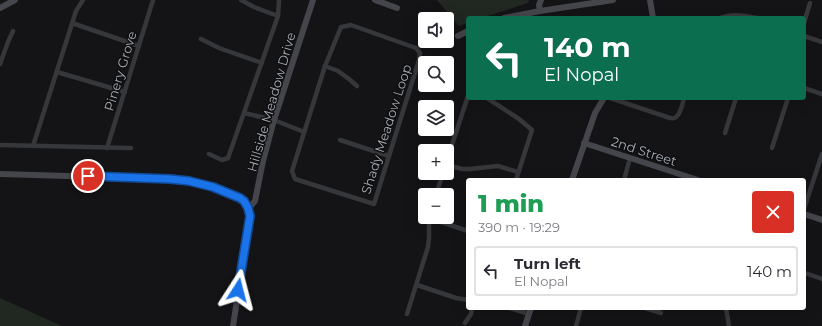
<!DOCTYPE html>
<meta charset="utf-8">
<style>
:root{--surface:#fff;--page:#f7f7f7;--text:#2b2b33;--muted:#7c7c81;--line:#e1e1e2}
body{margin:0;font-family:Montserrat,sans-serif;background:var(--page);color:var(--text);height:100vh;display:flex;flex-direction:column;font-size:15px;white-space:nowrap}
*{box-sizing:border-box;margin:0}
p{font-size:13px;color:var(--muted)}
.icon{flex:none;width:22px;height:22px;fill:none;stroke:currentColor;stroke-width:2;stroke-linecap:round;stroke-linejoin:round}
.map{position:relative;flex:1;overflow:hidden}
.drawer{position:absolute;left:466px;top:178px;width:340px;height:132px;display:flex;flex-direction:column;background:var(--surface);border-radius:4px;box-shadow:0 4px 16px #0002}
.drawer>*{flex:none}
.guide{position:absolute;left:466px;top:16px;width:340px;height:84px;border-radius:4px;box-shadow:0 4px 16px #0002;background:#0b6e4f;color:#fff;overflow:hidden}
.controls{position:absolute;left:418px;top:12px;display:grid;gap:8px}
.controls a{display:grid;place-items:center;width:36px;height:36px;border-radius:4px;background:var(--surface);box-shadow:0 4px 16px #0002;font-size:20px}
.pin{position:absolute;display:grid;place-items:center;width:34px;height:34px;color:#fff;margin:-17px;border:2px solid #fff;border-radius:50%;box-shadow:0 1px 4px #0007}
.me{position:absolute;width:44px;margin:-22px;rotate:9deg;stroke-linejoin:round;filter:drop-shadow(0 0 3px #0008)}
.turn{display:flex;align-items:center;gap:14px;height:84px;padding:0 12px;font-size:18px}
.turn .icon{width:52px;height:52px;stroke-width:2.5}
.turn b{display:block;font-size:28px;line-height:34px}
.round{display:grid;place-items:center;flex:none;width:42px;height:42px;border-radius:4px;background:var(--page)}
.headline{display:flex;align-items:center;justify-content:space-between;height:68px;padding:0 12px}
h1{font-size:24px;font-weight:800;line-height:30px;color:#1e9e55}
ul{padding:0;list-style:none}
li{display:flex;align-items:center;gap:12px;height:50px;margin:0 8px 6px;padding:0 4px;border:2px solid var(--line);border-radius:4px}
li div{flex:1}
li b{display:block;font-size:15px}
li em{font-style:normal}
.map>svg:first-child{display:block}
.green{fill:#212821}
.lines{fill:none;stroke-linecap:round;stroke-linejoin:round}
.street{stroke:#35373b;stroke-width:4.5}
.secondary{stroke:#44464b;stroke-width:6}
.route-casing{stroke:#114b97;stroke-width:10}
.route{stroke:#1a73e8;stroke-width:7}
.labels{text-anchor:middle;stroke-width:3;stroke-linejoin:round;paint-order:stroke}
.street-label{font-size:13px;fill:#a7adb5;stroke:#0f0f11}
</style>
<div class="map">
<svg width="822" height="326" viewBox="0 0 822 326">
<rect width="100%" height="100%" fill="#141416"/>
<g class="green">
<polygon points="437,0 529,0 528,3 482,18 468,18 468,23 459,26"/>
<polygon points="0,298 62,326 0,326"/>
</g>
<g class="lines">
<g class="street">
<polyline points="241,0 254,7 278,16"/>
<path d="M 720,18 C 733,13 744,16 757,18"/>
<polyline points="72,23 139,46"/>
<polyline points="804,23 810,3"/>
<polygon points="351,25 416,48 420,53 419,60 374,204 295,179 292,171 325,66 341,27"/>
<polyline points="804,36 822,42"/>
<polyline points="201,39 219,48 262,63"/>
<polyline points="0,64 8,42 13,31"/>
<polyline points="325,66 338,71 349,79 357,86"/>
<polyline points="57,72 125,92"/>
<polyline points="804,88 822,94"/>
<polyline points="487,98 519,119 532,130 516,180"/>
<path d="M 610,98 L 670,118 C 672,118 674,119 676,117 C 680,114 683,103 684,98"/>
<polyline points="244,113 274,120 304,132"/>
<polyline points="725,133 736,98"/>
<polyline points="340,140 389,156"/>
<polyline points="0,145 131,148"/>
<polyline points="33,146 76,11 83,0"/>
<polyline points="107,148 153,0"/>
<polyline points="772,148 788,98"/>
<polyline points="209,154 222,160 228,158 278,16 279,0"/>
<polyline points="447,160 468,96"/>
<polyline points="447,165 462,169 470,169 498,166 518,172"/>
<polyline points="624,180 630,158"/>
<polyline points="436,195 443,173"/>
<polyline points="804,209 822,154"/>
<polyline points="429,218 468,231"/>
<polyline points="805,273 822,279"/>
<polyline points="417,285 456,298 468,300"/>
<polyline points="510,308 529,314"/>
<polyline points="645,308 661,313"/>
<polyline points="726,308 729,326"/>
<polyline points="407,314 428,247 429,238 429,217"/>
<polyline points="465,323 471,314 472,308"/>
<polyline points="576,326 581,308"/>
</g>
<g class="secondary">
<polyline points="375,0 397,8"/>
<polyline points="650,0 653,18"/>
<polyline points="0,8 15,0"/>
<polyline points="540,11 539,5 541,0"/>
<polyline points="504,18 540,11 613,0"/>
<polyline points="458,36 468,31"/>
<polyline points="584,143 698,180"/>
<path d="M 0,174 L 170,179 C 192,181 210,186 231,194 C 235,196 241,198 245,202 C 248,206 249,211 250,216 L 233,326"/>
<polyline points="572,180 595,113 604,98"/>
<polyline points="248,209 255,201 263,161 274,120 313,0"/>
<polyline points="804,214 822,220"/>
<polyline points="525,326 531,308"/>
</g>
</g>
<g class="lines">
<g class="route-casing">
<polyline id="route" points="88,176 170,179 189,181 213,187 240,198 244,201 248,208 250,216 238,290"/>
</g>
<use href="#route" class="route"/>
</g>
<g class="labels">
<g class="street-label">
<text transform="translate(120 71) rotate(-73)" y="5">Pinery Grove</text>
<text transform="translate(271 102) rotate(-74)" y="5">Hillside Meadow Drive</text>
<text transform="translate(386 129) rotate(-72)" y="5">Shady Meadow Loop</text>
<text transform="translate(644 151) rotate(18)" y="5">2nd Street</text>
</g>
</g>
</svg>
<div class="controls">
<a><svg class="icon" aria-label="sound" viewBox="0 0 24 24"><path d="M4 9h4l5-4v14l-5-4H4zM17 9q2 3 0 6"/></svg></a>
<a><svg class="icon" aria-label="search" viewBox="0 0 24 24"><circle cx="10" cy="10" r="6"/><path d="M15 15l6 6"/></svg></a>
<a><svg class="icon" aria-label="layers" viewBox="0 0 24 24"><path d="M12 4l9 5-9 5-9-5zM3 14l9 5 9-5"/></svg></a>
<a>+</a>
<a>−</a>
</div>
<div class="pin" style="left:88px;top:176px;background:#d93025"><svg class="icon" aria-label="arrive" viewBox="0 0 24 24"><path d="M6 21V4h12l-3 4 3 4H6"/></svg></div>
<svg class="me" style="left:238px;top:290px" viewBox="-20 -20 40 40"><path d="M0-17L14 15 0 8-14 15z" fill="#1a73e8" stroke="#fff" stroke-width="4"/></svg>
<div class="guide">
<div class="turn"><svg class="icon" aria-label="left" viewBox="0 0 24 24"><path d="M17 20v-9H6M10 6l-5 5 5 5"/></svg><div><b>140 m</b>El Nopal</div></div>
</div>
<section class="drawer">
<div class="headline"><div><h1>1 min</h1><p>390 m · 19:29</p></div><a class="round" style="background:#d93025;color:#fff"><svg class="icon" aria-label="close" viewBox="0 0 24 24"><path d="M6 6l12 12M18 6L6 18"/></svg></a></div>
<ul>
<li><svg class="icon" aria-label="left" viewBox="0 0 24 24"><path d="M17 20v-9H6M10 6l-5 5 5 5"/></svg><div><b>Turn left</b><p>El Nopal</p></div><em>140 m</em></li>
</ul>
</section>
</div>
